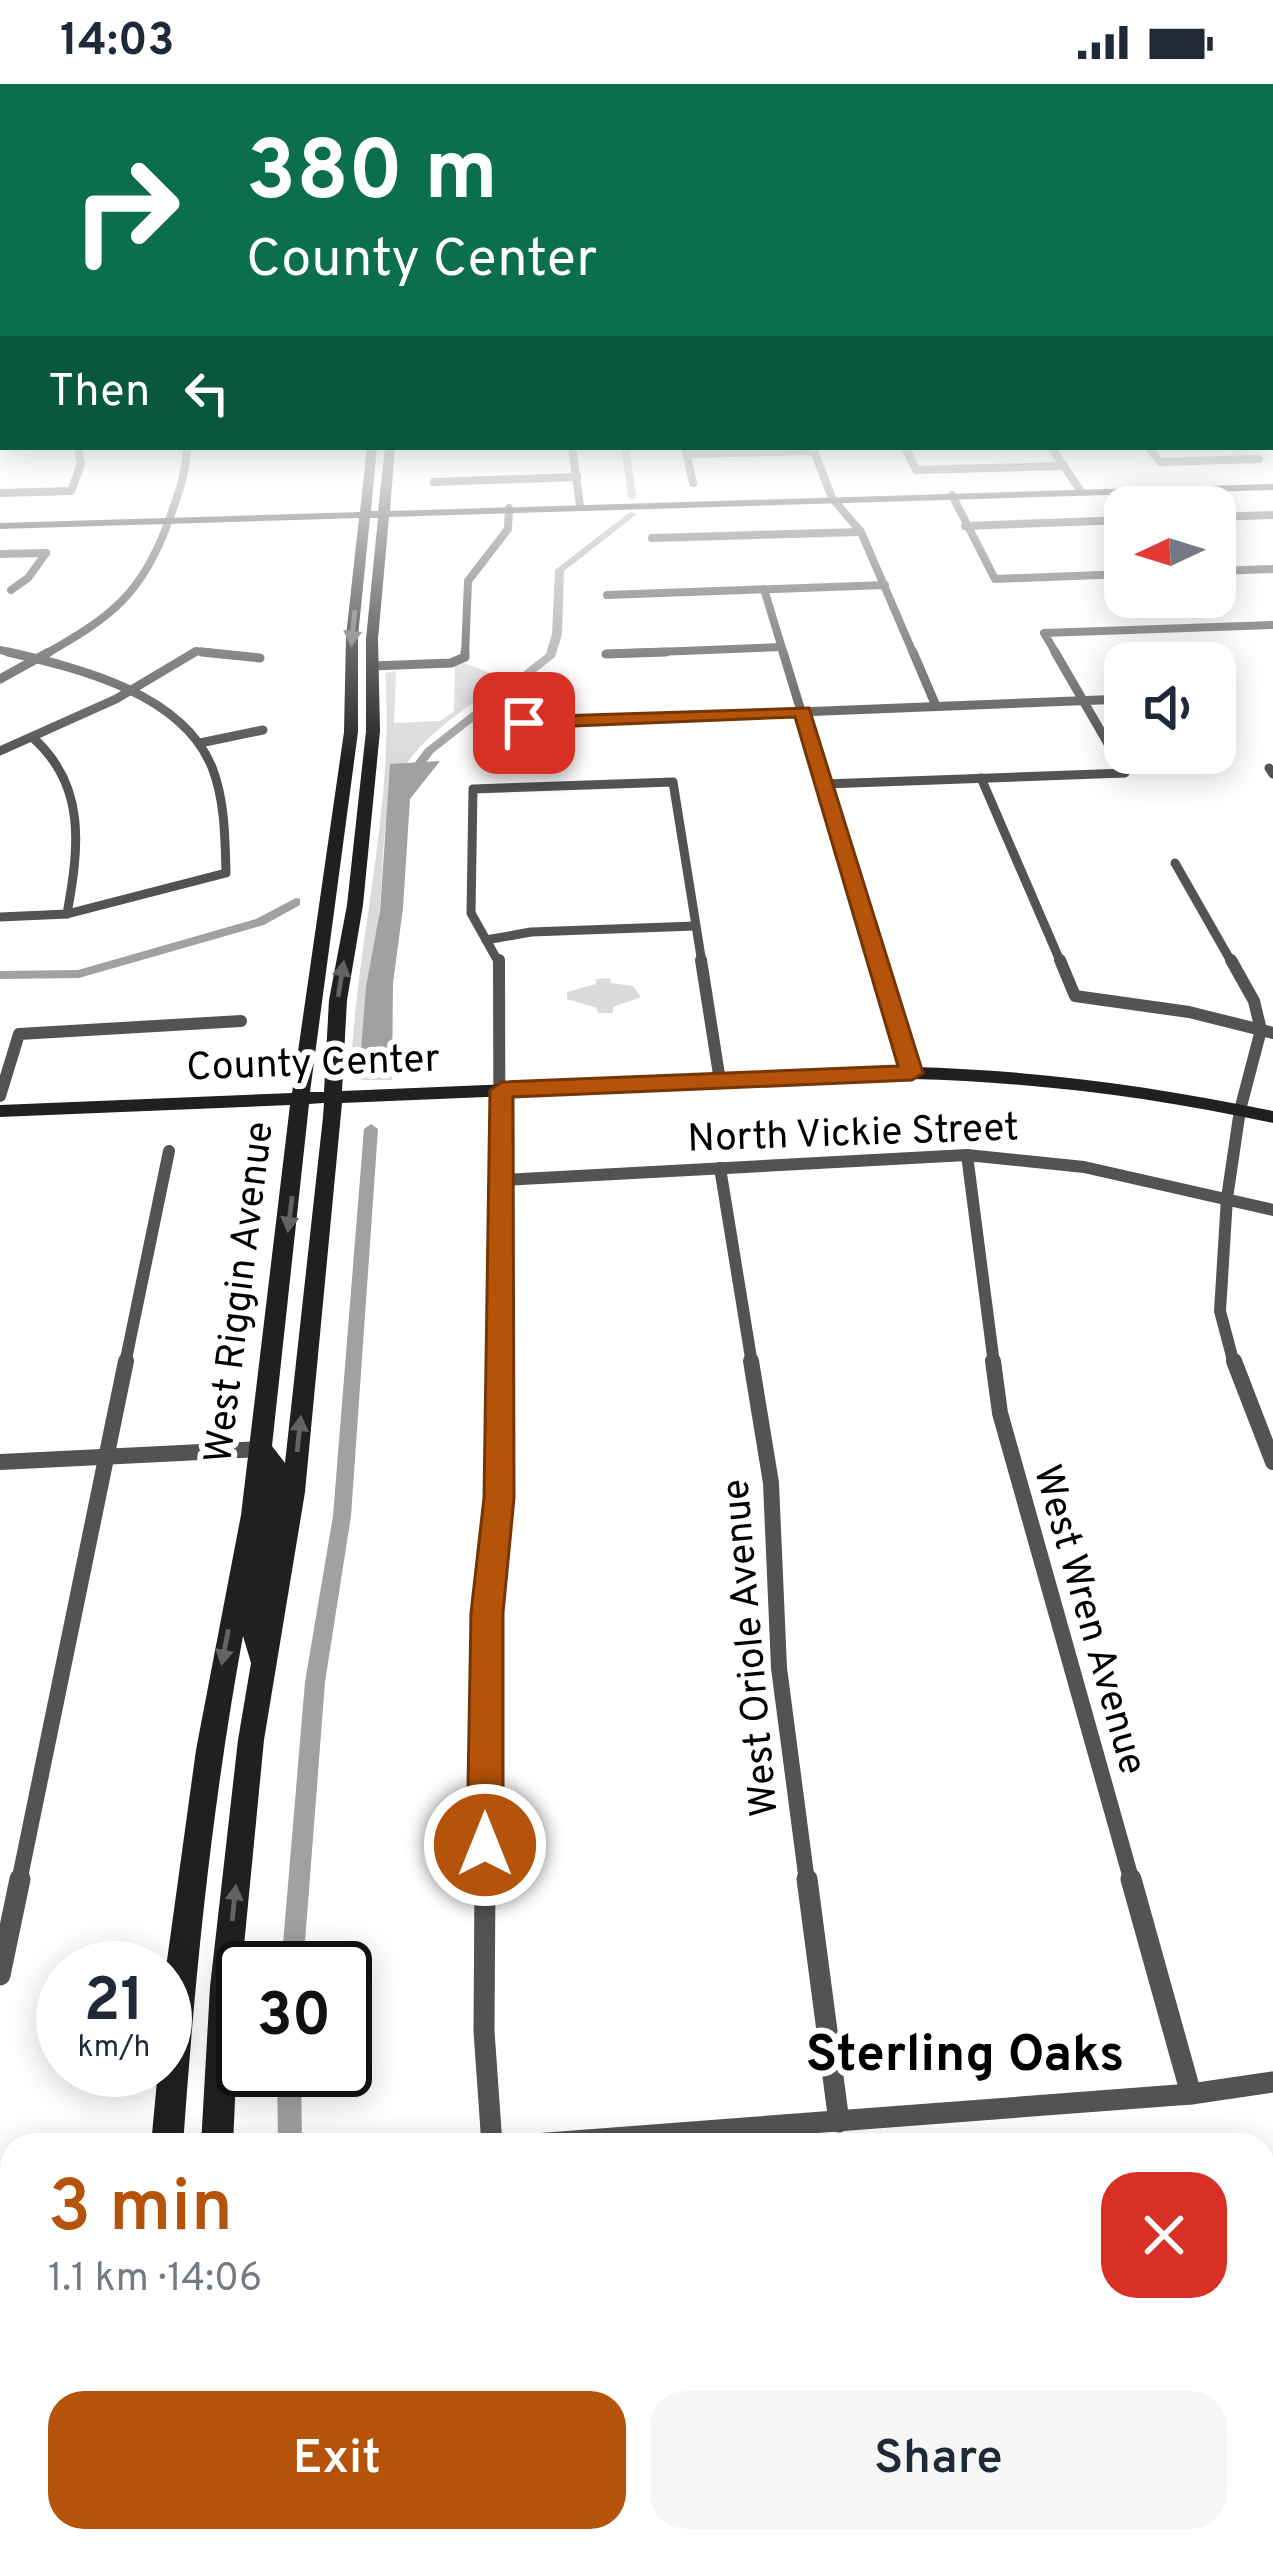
<!DOCTYPE html>
<meta charset="utf-8">
<style>
:root{--surface:#fff;--page:#f6f6f7;--text:#1f2937;--muted:#747a83;--accent:#b45309}
body{margin:0;font-family:Overpass,sans-serif;background:var(--page);color:var(--text);height:100vh;display:flex;flex-direction:column;font-size:45px;white-space:nowrap}
*{box-sizing:border-box;margin:0}
p{font-size:39px;color:var(--muted)}
.icon{flex:none;width:66px;height:66px;fill:none;stroke:currentColor;stroke-width:2;stroke-linecap:round;stroke-linejoin:round}
.map{position:relative;flex:1;overflow:hidden}
.details{position:absolute;left:0px;top:2049px;width:1275px;height:420px;display:flex;flex-direction:column;background:var(--surface);border-radius:36px 36px 0 0;box-shadow:0 6px 30px #0003}
.details>*{flex:none}
.hud{position:absolute;left:0px;top:0px;width:1275px;height:366px;box-shadow:0 6px 30px #0003;background:#0b6e4f;color:#fff;overflow:hidden}
.needle{width:78px;rotate:266deg}
.buttons{position:absolute;left:1104px;top:402px;display:grid;gap:24px}
.buttons a{display:grid;place-items:center;width:132px;height:132px;border-radius:24px;background:var(--surface);box-shadow:0 6px 30px #0003;font-size:60px}
.speed{position:absolute;left:36px;top:1857px;display:flex;gap:24px;font-size:60px;font-weight:700;text-align:center}
.speed>*{display:grid;place-content:center;width:156px;height:156px;border-radius:50%;background:var(--surface);box-shadow:0 6px 30px #0003;line-height:1}
.speed small{font-size:30px;font-weight:400}
.speed .limit{border:6px solid #111;border-radius:18px;background:#fff;color:#111}
.pin{position:absolute;display:grid;place-items:center;width:102px;height:102px;color:#fff;margin:-51px;border-radius:24px;box-shadow:0 6px 18px #0006}
.me{position:absolute;width:132px;margin:-66px;rotate:0deg;stroke-linejoin:round;filter:drop-shadow(0 0 9px #0008)}
.turn{display:flex;align-items:center;gap:42px;height:252px;padding:0 48px;font-size:54px}
.turn .icon{width:156px;height:156px;stroke-width:2.5}
.turn b{display:block;font-size:84px;line-height:102px}
.then{display:flex;align-items:center;height:114px;padding:0 48px;background:#0003;gap:24px;font-size:45px}
.round{display:grid;place-items:center;flex:none;width:126px;height:126px;border-radius:36px;background:var(--page)}
.overview{display:flex;align-items:center;justify-content:space-between;height:204px;padding:0 48px}
h1{font-size:72px;font-weight:600;line-height:90px;color:var(--accent)}
.primary-button{display:flex;gap:24px;margin-top:auto;padding:24px 48px}
.primary-button a{flex:1;height:138px;border-radius:36px;background:var(--accent);color:#fff;font-size:48px;font-weight:600;line-height:138px;text-align:center}
.primary-button a+a{background:var(--page);color:var(--text)}
.status{display:flex;justify-content:space-between;align-items:center;height:84px;padding:0 60px;background:var(--surface);direction:ltr}
.status svg{height:33px;fill:currentColor}
.map>svg:first-child{display:block}
.green{fill:#dadada}
.water{fill:#a1a1a1}
.lines{fill:none;stroke-linecap:round;stroke-linejoin:round}
.canal{fill:#a1a1a1;fill-rule:evenodd}
.street-far4{stroke:#535353;stroke-width:8}
.street-far3{stroke:#535353;stroke-width:9}
.street-far2{stroke:#535353;stroke-width:12}
.street-far1{stroke:#535353;stroke-width:16}
.street{stroke:#535353;stroke-width:21}
.secondary{fill:#202020;fill-rule:evenodd}
.oneway{fill:#636363}
.route{fill:#b45309;stroke:#753606;stroke-width:3}
.labels{text-anchor:middle;stroke-width:12;stroke-linejoin:round;paint-order:stroke}
.street-label{font-size:39px;fill:#000;stroke:#fff}
.near-neighbourhood-label{font-size:51px;font-weight:bold;fill:#000;stroke:#fff}
</style>
<div class="status"><b>14:03</b><svg viewBox="0 0 49 12"><path d="M0 12V9h3v3zM5 12V6h3v6zM10 12V3h3v9zM15 12V0h3v12zM26 1h20v11H26zM47 4h2v5h-2z"/></svg></div>
<div class="map">
<svg width="1273" height="2469" viewBox="0 0 1273 2469">
<rect width="100%" height="100%" fill="#fff"/>
<g class="green">
<path d="M 464,579 L 506,595 C 473,620 431,645 407,679 C 380,716 384,779 380,822 C 376,875 364,926 360,979 L 374,991 L 392,990 L 392,996 L 360,996 L 351,984 C 357,853 395,721 385,589 L 396,587 L 394,639 L 440,637 L 454,627 L 455,582 Z"/>
<polygon points="610,894 611,899 633,902 641,913 613,923 613,929 598,929 597,924 567,915 567,908 596,900 596,895"/>
</g>
<polygon class="water" points="440,677 410,715 403,824 393,899 392,990 374,991 360,979 366,903 380,827 390,680"/>
<g class="lines">
<g class="canal">
<polygon points="621,363 629,363 636,413 632,416 628,413"/>
<polygon points="630,428 637,430 564,487 562,550 555,573 433,669 411,699 403,699 401,697 425,665 546,570 552,550 555,486"/>
<polygon points="296,814 300,815 300,821 264,841 79,894 0,895 0,887 78,886 256,835"/>
<polygon points="371,1040 378,1045 351,1432 325,1598 303,1884 281,1884 305,1598 333,1432 364,1045"/>
<polygon points="277,1986 301,1986 302,2061 278,2061"/>
<polygon points="247,2457 275,2457 274,2469 246,2469"/>
</g>
<g class="street-far4">
<polyline points="572,363 580,421"/>
<polyline points="685,363 693,399"/>
<polyline points="905,363 916,386 1064,382"/>
<polyline points="1051,363 1080,406"/>
<polyline points="1148,363 1160,378 1259,375"/>
<polyline points="687,370 814,367 832,414 861,448 914,571"/>
<polyline points="434,398 577,393"/>
<polyline points="0,409 71,407 81,380 78,363"/>
<polyline points="952,411 995,495 1125,490"/>
<polyline points="1215,433 1273,431"/>
<polyline points="965,442 1125,436"/>
<polyline points="652,454 861,448"/>
<polyline points="0,470 46,469"/>
<polyline points="1215,487 1273,485"/>
<polyline points="764,505 784,571"/>
<polyline points="11,506 28,494 46,469"/>
<polyline points="607,511 885,501"/>
<polyline points="0,566 21,571"/>
<polyline points="606,570 781,563"/>
<path d="M 44,571 C 111,533 142,511 169,436 C 178,411 186,390 187,363"/>
<polyline points="190,571 196,567 229,571"/>
<polyline points="465,571 468,497 508,445 509,424"/>
<polyline points="1057,571 1044,549 1273,541"/>
</g>
<g class="street-far3">
<polyline points="202,568 260,574"/>
<polyline points="783,568 878,879"/>
<polyline points="913,568 936,622"/>
<polyline points="606,570 666,568"/>
<polyline points="372,582 451,579 465,573 465,568"/>
<polyline points="0,595 49,568"/>
<polyline points="1215,612 1223,612"/>
<polyline points="524,639 1125,615"/>
<path d="M 32,653 C 87,701 79,764 67,830"/>
<polyline points="200,659 263,646"/>
<polyline points="0,667 116,615 195,568"/>
<polyline points="1269,684 1273,690"/>
<polyline points="981,694 1061,879"/>
<polyline points="825,700 1125,689 1055,568"/>
<polyline points="1175,779 1232,879"/>
<path d="M 0,833 L 67,830 L 226,789 C 225,755 225,718 213,686 C 185,610 79,584 8,568"/>
<polyline points="486,856 531,848 695,842"/>
<polyline points="499,879 471,829 473,705 673,698 702,879"/>
</g>
<g class="street-far2">
<polyline points="499,876 500,1280"/>
<polyline points="701,876 720,997"/>
<polyline points="878,876 912,989"/>
<polyline points="1060,876 1075,912 1189,928 1273,949"/>
<polyline points="1231,876 1254,917 1261,946 1240,1026 1227,1114 1220,1227 1234,1280"/>
<polyline points="0,1012 19,950 241,937"/>
<polyline points="967,1071 994,1280"/>
<polyline points="720,1084 752,1280"/>
<polyline points="502,1096 967,1071 1084,1083 1273,1126"/>
<polyline points="125,1280 169,1067"/>
</g>
<g class="street-far1">
<polyline points="751,1277 771,1399 779,1584 807,1798"/>
<polyline points="993,1277 1000,1329 1132,1798"/>
<polyline points="1234,1277 1273,1378"/>
<polyline points="0,1378 261,1365"/>
<polyline points="19,1798 126,1277"/>
<polyline points="485,1798 487,1529 499,1415 500,1277"/>
</g>
<g class="street">
<polyline points="485,1795 484,1947 492,2061"/>
<polyline points="807,1795 839,2038"/>
<polyline points="1131,1795 1191,2010"/>
<polyline points="0,1891 20,1795"/>
<polyline points="521,2061 1191,2010 1273,1998"/>
<polyline points="1263,2435 1273,2434"/>
<polyline points="1024,2457 1026,2469"/>
<polyline points="881,2469 1014,2457"/>
</g>
<g class="secondary">
<path d="M 367,363 L 377,363 L 371,427 L 378,427 L 385,363 L 395,363 L 390,427 L 1273,400 L 1273,406 L 389,433 L 378,555 L 380,647 L 363,821 L 347,916 L 342,1007 L 912,983 C 1034,986 1153,1002 1273,1027 L 1273,1039 C 1153,1013 1034,998 912,995 L 342,1019 L 305,1408 L 264,1656 L 240,1903 L 233,2061 L 201,2061 L 210,1903 L 238,1656 L 251,1579 L 243,1552 C 212,1721 195,1890 183,2061 L 151,2061 L 158,1986 L 165,1986 L 165,1891 L 196,1666 L 241,1431 L 290,1021 L 0,1033 L 0,1021 L 292,1009 L 344,648 L 346,552 L 359,434 L 0,445 L 0,439 L 360,428 ZM 370,434 L 378,434 L 366,555 L 366,647 L 347,821 L 329,916 L 324,1008 L 310,1008 L 358,648 L 358,552 ZM 324,1019 L 323,1033 L 285,1379 L 272,1362 L 309,1020 Z"/>
<polygon points="105,2457 141,2457 140,2469 104,2469"/>
<polygon points="163,2457 199,2457 197,2469 161,2469"/>
</g>
</g>
<defs><path id="oneway-solid" d="M-6-.8H1V-3.2L6.5 0L1 3.2V.8H-6Z" transform="scale(3)"/></defs>
<g class="oneway">
<use href="#oneway-solid" transform="translate(353 544) rotate(96)"/>
<use href="#oneway-solid" transform="translate(341 895) rotate(-81)"/>
<use href="#oneway-solid" transform="translate(290 1130) rotate(97)"/>
<use href="#oneway-solid" transform="translate(299 1350) rotate(-84)"/>
<use href="#oneway-solid" transform="translate(225 1563) rotate(101)"/>
<use href="#oneway-solid" transform="translate(234 1819) rotate(-84)"/>
</g>
<linearGradient id="sky" x2="0" y2="1"><stop stop-color="#8baccc"/><stop offset="0.49" stop-color="#fff"/><stop offset="1" stop-color="#fff" stop-opacity="0"/></linearGradient>
<rect width="1273" height="677" fill="url(#sky)"/>
<polygon class="route" points="809,624 923,989 912,996 513,1013 514,1414 503,1529 503,1761 498,1773 485,1778 472,1773 467,1761 471,1529 484,1414 490,1006 502,998 898,982 795,633 524,644 515,639 524,633"/>
<g class="labels">
<g class="street-label">
<text transform="translate(313 977) rotate(-2)" y="14">County Center</text>
<text transform="translate(853 1047) rotate(-2)" y="14">North Vickie Street</text>
<text transform="translate(237 1208) rotate(-83)" y="14">West Riggin Avenue</text>
<text transform="translate(1092 1535) rotate(74)" y="14">West Wren Avenue</text>
<text transform="translate(748 1564) rotate(-95)" y="14">West Oriole Avenue</text>
</g>
<g class="near-neighbourhood-label">
<text x="965" y="1986">Sterling Oaks</text>
</g>
</g>
</svg>
<div class="buttons">
<a><svg class="needle" viewBox="-14 -14 28 28"><path d="M0-13l5 13h-10z" fill="#e53935"/><path d="M0 13l5-13h-10z" fill="#747a83"/></svg></a>
<a><svg class="icon" aria-label="sound" viewBox="0 0 24 24"><path d="M4 9h4l5-4v14l-5-4H4zM17 9q2 3 0 6"/></svg></a>
</div>
<div class="speed"><div>21<small>km/h</small></div><div class="limit">30</div></div>
<div class="pin" style="left:524px;top:639px;background:#d93025"><svg class="icon" aria-label="arrive" viewBox="0 0 24 24"><path d="M6 21V4h12l-3 4 3 4H6"/></svg></div>
<svg class="me" style="left:485px;top:1761px" viewBox="-20 -20 40 40"><circle r="17" fill="#b45309" stroke="#fff" stroke-width="3"/><path d="M0-11L8 9 0 5-8 9z" fill="#fff"/></svg>
<div class="hud">
<div class="turn"><svg class="icon" aria-label="right" viewBox="0 0 24 24"><path d="M7 20v-9h11M14 6l5 5-5 5"/></svg><div><b>380 m</b>County Center</div></div>
<div class="then">Then<svg class="icon" aria-label="left" viewBox="0 0 24 24"><path d="M17 20v-9H6M10 6l-5 5 5 5"/></svg></div>
</div>
<section class="details">
<div class="overview"><div><h1>3 min</h1><p>1.1 km · 14:06</p></div><a class="round" style="background:#d93025;color:#fff"><svg class="icon" aria-label="close" viewBox="0 0 24 24"><path d="M6 6l12 12M18 6L6 18"/></svg></a></div>
<div class="primary-button"><a>Exit</a><a>Share</a></div>
</section>
</div>
